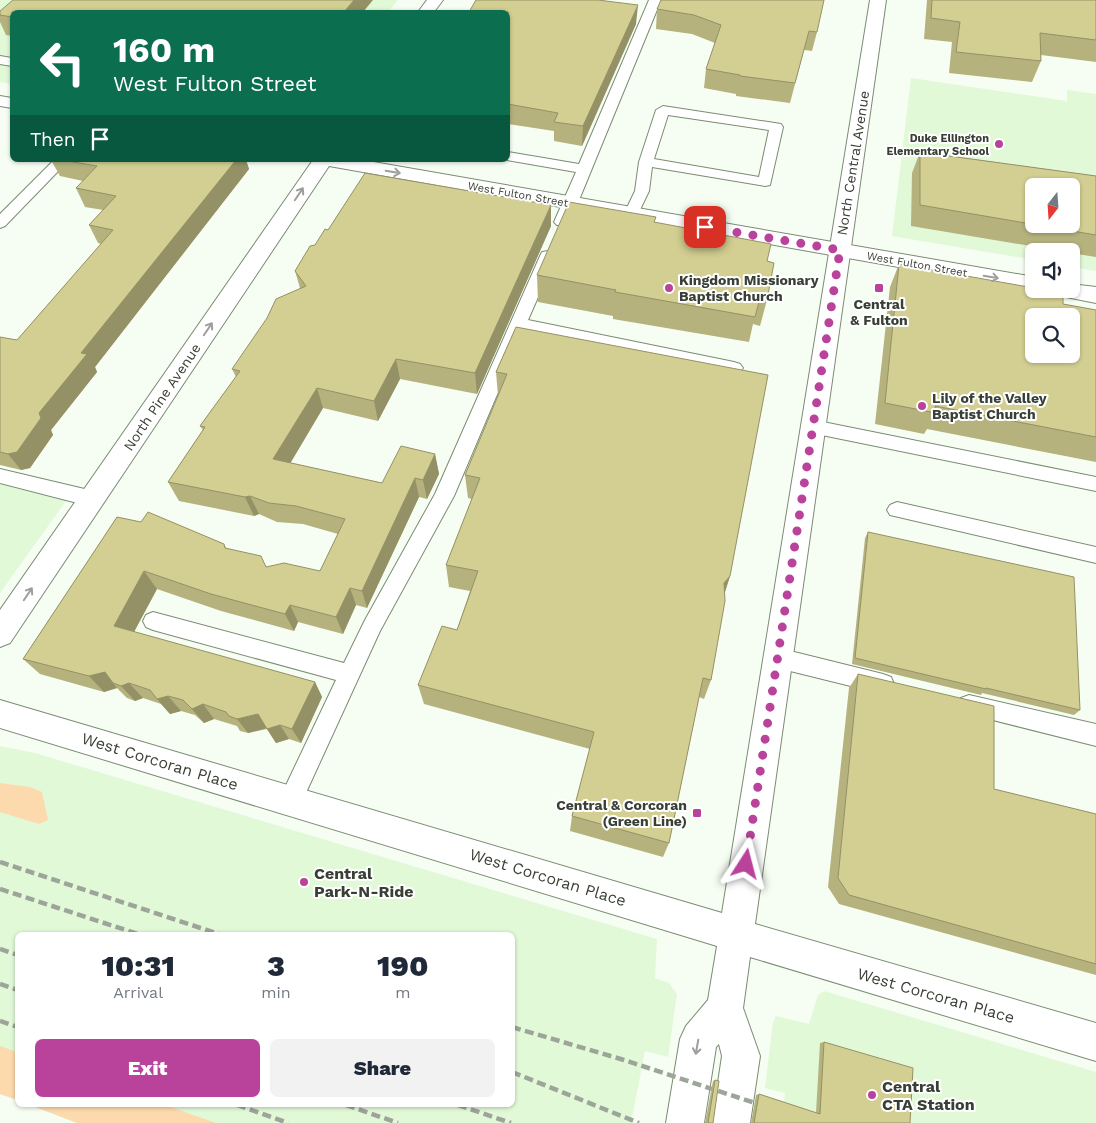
<!DOCTYPE html>
<style>
:root{--surface:#fff;--page:#f2f2f3;--text:#1f2937;--muted:#747a83;--accent:#b9439a}
body{margin:0;font-family:"Work Sans",sans-serif;background:var(--page);color:var(--text);height:100vh;display:flex;flex-direction:column;font-size:19px;white-space:nowrap}
*{box-sizing:border-box;margin:0}
p{font-size:16px;color:var(--muted)}
.icon{flex:none;width:28px;height:28px;fill:none;stroke:currentColor;stroke-width:2;stroke-linecap:round;stroke-linejoin:round}
.map{position:relative;flex:1;overflow:hidden}
.drawer{position:absolute;left:15px;top:932px;width:500px;height:175px;display:flex;flex-direction:column;background:var(--surface);border-radius:8px;box-shadow:0 1px 4px #0004}
.drawer>*{flex:none}
.guide{position:absolute;left:10px;top:10px;width:500px;height:152px;border-radius:8px;box-shadow:0 1px 4px #0004;background:#0b6e4f;color:#fff;overflow:hidden}
.needle{width:32px;rotate:197deg}
.fabs{position:absolute;left:1025px;top:178px;display:grid;gap:10px}
.fabs a{display:grid;place-items:center;width:55px;height:55px;border-radius:8px;background:var(--surface);box-shadow:0 1px 4px #0004;font-size:25px}
.pin{position:absolute;display:grid;place-items:center;width:42px;height:42px;color:#fff;margin:-21px;border-radius:10px;box-shadow:0 2px 8px #0006}
.me{position:absolute;width:55px;margin:-28px;rotate:9deg;stroke-linejoin:round;filter:drop-shadow(0 0 4px #0008)}
.turn{display:flex;align-items:center;gap:18px;height:105px;padding:0 20px;font-size:22px}
.turn .icon{width:65px;height:65px;stroke-width:2.5}
.turn b{display:block;font-size:35px;line-height:42px}
.then{display:flex;align-items:center;height:48px;padding:0 20px;background:#0003;gap:10px;font-size:19px}
.eta{display:flex;justify-content:space-evenly;align-items:center;height:85px;text-align:center}
.eta b{font-size:30px;font-weight:800;line-height:35px}
.action{display:flex;gap:10px;margin-top:auto;padding:10px 20px}
.action a{flex:1;height:58px;border-radius:8px;background:var(--accent);color:#fff;font-size:20px;font-weight:800;line-height:58px;text-align:center}
.action a+a{background:var(--page);color:var(--text)}
.map>svg:first-child{display:block}
.built{fill:#e1f9d7;fill-rule:evenodd}
.green{fill:#fddaad}
.lines{fill:none;stroke-linecap:round;stroke-linejoin:round}
.lane-casing{stroke:#7b8c73;stroke-width:2}
.street-casing{stroke:#7b8c73;stroke-width:2}
.secondary-casing{stroke:#7b8c73;stroke-width:2}
.lane{fill:#fff;fill-rule:evenodd}
.street{fill:#fff;fill-rule:evenodd}
.secondary{fill:#fff;fill-rule:evenodd}
.rail{stroke:#9da499;stroke-width:4.5;stroke-dasharray:9 4.5;stroke-linecap:butt}
.wall{fill:#b5b27e}
.shaded-wall{fill:#949166}
.building{fill:#d3cf92;stroke:#949166;fill-rule:evenodd}
.oneway{stroke:#9c9f9a}
.route{stroke:#b9439a;stroke-width:9;stroke-dasharray:0 16.2}
.poi-dot{fill:#b9439a;stroke:#fff;stroke-width:2}
.labels{text-anchor:middle;stroke-width:4;stroke-linejoin:round;paint-order:stroke}
.far-poi-label{font-size:11px;font-weight:bold;fill:#383f34;stroke:#fff;text-anchor:end}
.far-street-label{font-size:11px;fill:#383f34;stroke:#fff}
.street-label{font-size:14px;fill:#383f34;stroke:#fff}
.poi-label{font-size:14px;font-weight:bold;fill:#383f34;stroke:#fff;text-anchor:start}
.near-street-label{font-size:16px;fill:#383f34;stroke:#fff}
.near-poi-label{font-size:16px;font-weight:bold;fill:#383f34;stroke:#fff;text-anchor:start}
</style>
<div class="map">
<svg width="1096" height="1123" viewBox="0 0 1096 1123">
<rect width="100%" height="100%" fill="#f6fef3"/>
<g class="built">
<polygon points="0,0 398,0 388,12 12,12 12,84 0,82"/>
<path d="M 911,78 L 1067,101 L 1067,90 L 1096,94 L 1096,271 L 1071,267 L 1071,251 L 1034,251 L 1034,260 L 892,236 ZM 1034,186 L 1071,186 L 1071,224 L 1034,224 Z"/>
<polygon points="0,476 71,494 0,593"/>
<polygon points="0,746 35,753 657,939 655,978 669,983 677,994 668,1057 645,1051 631,1123 77,1123 30,1105 512,1105 512,935 18,935 17,1100 0,1094"/>
<polygon points="824,991 1096,1072 1096,1123 781,1123 785,1093 765,1088 773,1022 776,1016 809,1024 818,995"/>
</g>
<g class="green">
<polygon points="0,783 30,787 42,792 48,820 39,824 0,812"/>
<polygon points="0,1046 17,1052 17,1100 0,1094"/>
<polygon points="30,1105 165,1105 216,1123 77,1123"/>
</g>
<g class="lines">
<g class="lane-casing">
<g id="lane">
<polygon points="649,0 661,0 570,222 567,225 557,225 554,222 576,172 507,160 508,152 579,164"/>
<polygon points="0,56 12,58 12,66 0,64"/>
<path d="M 663,106 L 781,124 L 783,127 L 770,185 L 765,186 L 652,167 L 649,191 L 638,214 L 636,217 L 626,217 L 624,214 L 635,191 L 639,162 L 656,110 ZM 668,115 L 769,130 L 759,177 L 654,159 Z"/>
<polygon points="54,160 69,160 5,226 0,228 0,214"/>
<polygon points="548,251 554,252 556,256 528,320 734,362 740,364 743,368 740,372 734,374 569,342 524,331 454,496 380,631 299,808 291,812 283,808 279,800 336,680 153,630 146,627 143,621 146,615 153,612 344,663 365,620 435,494 540,256 542,252"/>
<polygon points="813,420 1096,477 1096,491 807,432 804,427 807,422"/>
<polygon points="0,469 93,491 100,494 103,499 100,504 93,507 0,483"/>
<polygon points="897,502 1096,547 1096,563 890,515 887,510 890,505"/>
<polygon points="778,648 883,674 891,677 894,684 891,691 883,694 778,668 770,665 767,658 770,651"/>
<polygon points="969,695 1096,724 1096,746 961,712 958,705 961,698"/>
</g>
</g>
<g class="street-casing">
<g id="street">
<polygon points="427,0 443,0 434,12 418,12"/>
<polygon points="0,96 12,98 12,108 0,106"/>
<polygon points="313,160 362,160 1034,277 1034,289 1042,289 1034,291 329,166 10,643 0,647 0,610"/>
<polygon points="1071,284 1096,287 1096,303 1051,294 1048,289 1071,289"/>
</g>
</g>
<g class="secondary-casing">
<polygon id="secondary" points="870,0 886,0 755,924 1096,1023 1096,1061 750,957 743,1008 760,1056 750,1123 712,1123 722,1056 719,1044 716,1047 704,1123 666,1123 680,1039 686,1026 708,1000 717,946 0,728 0,700 722,913"/>
</g>
<use href="#lane" class="lane"/>
<use href="#street" class="street"/>
<use href="#secondary" class="secondary"/>
<g class="rail">
<polyline points="0,862 222,935"/>
<polyline points="0,889 141,935"/>
<polyline points="0,949 18,955"/>
<polyline points="0,984 18,990"/>
<polyline points="0,1021 18,1027"/>
<polyline points="512,1027 624,1060 767,1107"/>
<polyline points="512,1072 639,1123"/>
<polyline points="237,1105 288,1123"/>
<polyline points="346,1105 398,1123"/>
<polyline points="458,1105 511,1123"/>
</g>
</g>
<g class="wall">
<polygon points="927,0 1096,0 1096,62 1041,55 1041,61 1032,82 949,73 952,42 924,39"/>
<polygon points="657,9 817,32 812,51 804,50 790,103 736,96 736,94 704,88 706,69 715,43 692,34 656,29"/>
<polygon points="0,11 12,12 12,36 6,35 0,22"/>
<polygon points="508,12 636,24 582,146 554,141 554,131 508,124"/>
<polygon points="920,152 1096,176 1096,257 1071,253 1071,251 1060,251 911,226 912,173"/>
<polygon points="51,160 246,160 249,169 95,367 97,372 51,430 53,435 30,468 21,470 0,465 0,337 17,340 101,244 98,243 89,225 103,210 85,207 76,188 83,181 60,176"/>
<polygon points="655,222 767,261 767,300 760,326 753,324 749,342 613,319 613,316 538,302 537,275"/>
<polygon points="551,226 477,394 400,379 378,421 323,408 290,463 382,483 435,454 439,474 427,499 419,497 367,608 356,605 343,634 298,622 294,631 221,611 157,589 134,632 315,682 322,697 301,743 289,739 276,743 267,729 248,733 240,731 237,726 214,719 204,723 195,715 181,711 170,714 161,704 143,698 135,701 127,698 117,688 104,692 40,674 23,659 117,517 224,544 226,548 266,567 320,571 338,534 303,524 277,522 259,514 254,516 179,501 168,482 203,430 200,426 236,377 232,369 300,288 295,271 315,245 328,230"/>
<polygon points="899,264 1063,304 1096,310 1096,462 927,429 924,434 875,424 890,287"/>
<polygon points="516,327 730,576 725,592 711,680 704,699 699,697 669,843 663,857 570,831 572,816 590,749 424,704 418,685 457,630 470,591 449,587 446,565 472,499 468,498 465,475 498,396 496,372"/>
<polygon points="868,532 1080,710 1074,715 982,693 981,695 852,664 865,538"/>
<polygon points="858,674 994,789 1096,814 1096,975 839,904 828,887 849,688"/>
<polygon points="824,1042 910,1123 751,1123 756,1095 759,1094 816,1113 820,1043"/>
<polygon points="715,1080 713,1123 705,1123 713,1081"/>
</g>
<g class="shaded-wall">
<polygon points="354,0 373,0 363,12 344,12"/>
<polygon points="638,5 636,24 582,146 583,126"/>
<polygon points="236,160 246,160 249,169 95,367 97,372 51,430 53,435 30,468 21,470 8,454 39,413 81,353"/>
<polygon points="551,205 551,226 477,394 475,373"/>
<polygon points="396,359 400,379 378,421 374,401"/>
<polygon points="317,388 323,408 281,479 273,459"/>
<polygon points="435,454 439,474 427,499 423,480"/>
<polygon points="415,478 419,497 367,608 362,591"/>
<polygon points="250,496 259,514 254,516 245,497"/>
<polygon points="144,571 157,589 128,643 114,626"/>
<polygon points="730,576 723,598 724,583"/>
<polygon points="350,588 356,605 343,634 336,617"/>
<polygon points="290,605 298,622 294,631 285,614"/>
<polygon points="105,672 113,683 117,688 104,692 89,676"/>
<polygon points="315,682 322,697 301,743 292,729"/>
<polygon points="129,683 143,698 135,701 121,686"/>
<polygon points="168,696 181,711 170,714 157,699"/>
<polygon points="203,704 214,719 204,723 192,709"/>
<polygon points="258,714 267,728 248,733 237,719"/>
<polygon points="280,725 289,739 276,743 267,729"/>
</g>
<g class="building">
<polygon points="13,0 354,0 344,12 12,12 12,17 0,15 0,11"/>
<polygon points="476,0 598,0 638,5 583,126 554,122 558,113 508,104 508,12 469,12"/>
<polygon points="661,0 824,0 817,32 809,31 795,83 740,76 740,75 706,69 721,25 694,15 657,9"/>
<polygon points="932,0 1096,0 1096,40 1040,33 1041,61 956,52 960,22 931,18"/>
<path d="M 920,152 L 1096,176 L 1096,235 L 920,205 ZM 1034,186 L 1071,186 L 1071,224 L 1034,224 Z"/>
<polygon points="62,160 236,160 81,353 87,354 39,413 41,418 17,452 8,454 0,452 0,337 17,340 113,230 89,225 116,196 76,188 97,166"/>
<polygon points="365,173 551,205 475,373 396,359 374,401 317,388 273,459 382,483 401,446 435,454 423,480 415,478 362,591 350,588 336,617 290,605 285,614 211,594 144,571 114,626 315,682 292,729 280,725 267,729 258,714 237,719 229,716 226,712 203,704 192,709 183,700 168,696 157,699 150,690 129,683 121,686 113,683 105,672 89,676 23,659 117,517 141,522 148,512 224,544 225,548 261,556 266,567 284,563 320,571 345,519 296,506 269,503 250,496 245,497 168,482 205,427 200,426 240,371 232,369 267,318 276,299 306,286 295,271 310,246 315,245 325,229 328,230"/>
<polygon points="569,202 656,217 654,222 771,244 767,261 774,263 767,300 760,298 755,317 615,292 616,290 537,275"/>
<path d="M 899,264 L 1034,288 L 1034,289 L 1040,289 L 1063,293 L 1063,304 L 1096,310 L 1096,437 L 935,406 L 936,413 L 885,403 ZM 1034,316 L 1071,316 L 1071,354 L 1034,354 Z"/>
<polygon points="516,327 768,375 730,576 724,583 725,601 711,680 703,678 669,843 572,816 594,732 418,685 442,626 457,630 478,571 446,565 480,478 465,475 507,374 496,372"/>
<polygon points="868,532 1074,577 1080,710 986,688 986,689 855,658"/>
<polygon points="858,674 994,706 994,789 1096,814 1096,964 849,895 838,878"/>
<polygon points="824,1042 913,1068 910,1123 754,1123 759,1094 820,1114"/>
<polygon points="715,1080 719,1081 713,1123 708,1123"/>
</g>
<defs><path id="oneway-shaft" d="M-6 0H5M1.5-3L5.5 0L1.5 3" fill="none" stroke-width="1.6" stroke-linecap="round" stroke-linejoin="round" transform="scale(1.25)"/></defs>
<g class="oneway">
<use href="#oneway-shaft" transform="translate(393 172) rotate(10)"/>
<use href="#oneway-shaft" transform="translate(299 194) rotate(-56)"/>
<use href="#oneway-shaft" transform="translate(991 277) rotate(10)"/>
<use href="#oneway-shaft" transform="translate(208 329) rotate(-56)"/>
<use href="#oneway-shaft" transform="translate(28 594) rotate(-56)"/>
<use href="#oneway-shaft" transform="translate(697 1047) rotate(100)"/>
</g>
<g class="lines">
<polyline class="route" points="705,227 840,250 746,864"/>
</g>
<g class="poi-dot">
<circle cx="999" cy="144" r="5"/>
<circle cx="669" cy="288" r="5"/>
<rect x="874" y="283" width="10" height="10" rx="2.5"/>
<circle cx="922" cy="406" r="5"/>
<rect x="692" y="808" width="10" height="10" rx="2.5"/>
<circle cx="304" cy="882" r="5"/>
<circle cx="872" cy="1095" r="5"/>
</g>
<g class="labels">
<g class="far-poi-label">
<text x="989" y="142">Duke Ellington<tspan x="989" dy="13">Elementary School</tspan></text>
</g>
<g class="far-street-label">
<text transform="translate(518 194) rotate(10)" y="4">West Fulton Street</text>
<text transform="translate(917 264) rotate(10)" y="4">West Fulton Street</text>
</g>
<g class="street-label">
<text transform="translate(853 163) rotate(-81)" y="5">North Central Avenue</text>
<text transform="translate(162 397) rotate(-56)" y="5">North Pine Avenue</text>
</g>
<g class="poi-label">
<text x="679" y="285">Kingdom Missionary<tspan x="679" dy="16">Baptist Church</tspan></text>
<text x="879" y="309" text-anchor="middle">Central<tspan x="879" dy="16">&amp; Fulton</tspan></text>
<text x="932" y="403">Lily of the Valley<tspan x="932" dy="16">Baptist Church</tspan></text>
<text x="687" y="810" text-anchor="end">Central &amp; Corcoran<tspan x="687" dy="16">(Green Line)</tspan></text>
</g>
<g class="near-street-label">
<text transform="translate(160 761) rotate(17)" y="6">West Corcoran Place</text>
<text transform="translate(548 877) rotate(17)" y="6">West Corcoran Place</text>
<text transform="translate(936 995) rotate(16)" y="6">West Corcoran Place</text>
</g>
<g class="near-poi-label">
<text x="314" y="879">Central<tspan x="314" dy="18">Park-N-Ride</tspan></text>
<text x="882" y="1092">Central<tspan x="882" dy="18">CTA Station</tspan></text>
</g>
</g>
</svg>
<div class="fabs">
<a><svg class="needle" viewBox="-14 -14 28 28"><path d="M0-13l5 13h-10z" fill="#e53935"/><path d="M0 13l5-13h-10z" fill="#747a83"/></svg></a>
<a><svg class="icon" aria-label="sound" viewBox="0 0 24 24"><path d="M4 9h4l5-4v14l-5-4H4zM17 9q2 3 0 6"/></svg></a>
<a><svg class="icon" aria-label="search" viewBox="0 0 24 24"><circle cx="10" cy="10" r="6"/><path d="M15 15l6 6"/></svg></a>
</div>
<div class="pin" style="left:705px;top:227px;background:#d93025"><svg class="icon" aria-label="arrive" viewBox="0 0 24 24"><path d="M6 21V4h12l-3 4 3 4H6"/></svg></div>
<svg class="me" style="left:746px;top:864px" viewBox="-20 -20 40 40"><path d="M0-17L14 15 0 8-14 15z" fill="#b9439a" stroke="#fff" stroke-width="4"/></svg>
<div class="guide">
<div class="turn"><svg class="icon" aria-label="left" viewBox="0 0 24 24"><path d="M17 20v-9H6M10 6l-5 5 5 5"/></svg><div><b>160 m</b>West Fulton Street</div></div>
<div class="then">Then<svg class="icon" aria-label="arrive" viewBox="0 0 24 24"><path d="M6 21V4h12l-3 4 3 4H6"/></svg></div>
</div>
<section class="drawer">
<div class="eta">
<div><b>10:31</b><p>Arrival</p></div>
<div><b>3</b><p>min</p></div>
<div><b>190</b><p>m</p></div>
</div>
<div class="action"><a>Exit</a><a>Share</a></div>
</section>
</div>
